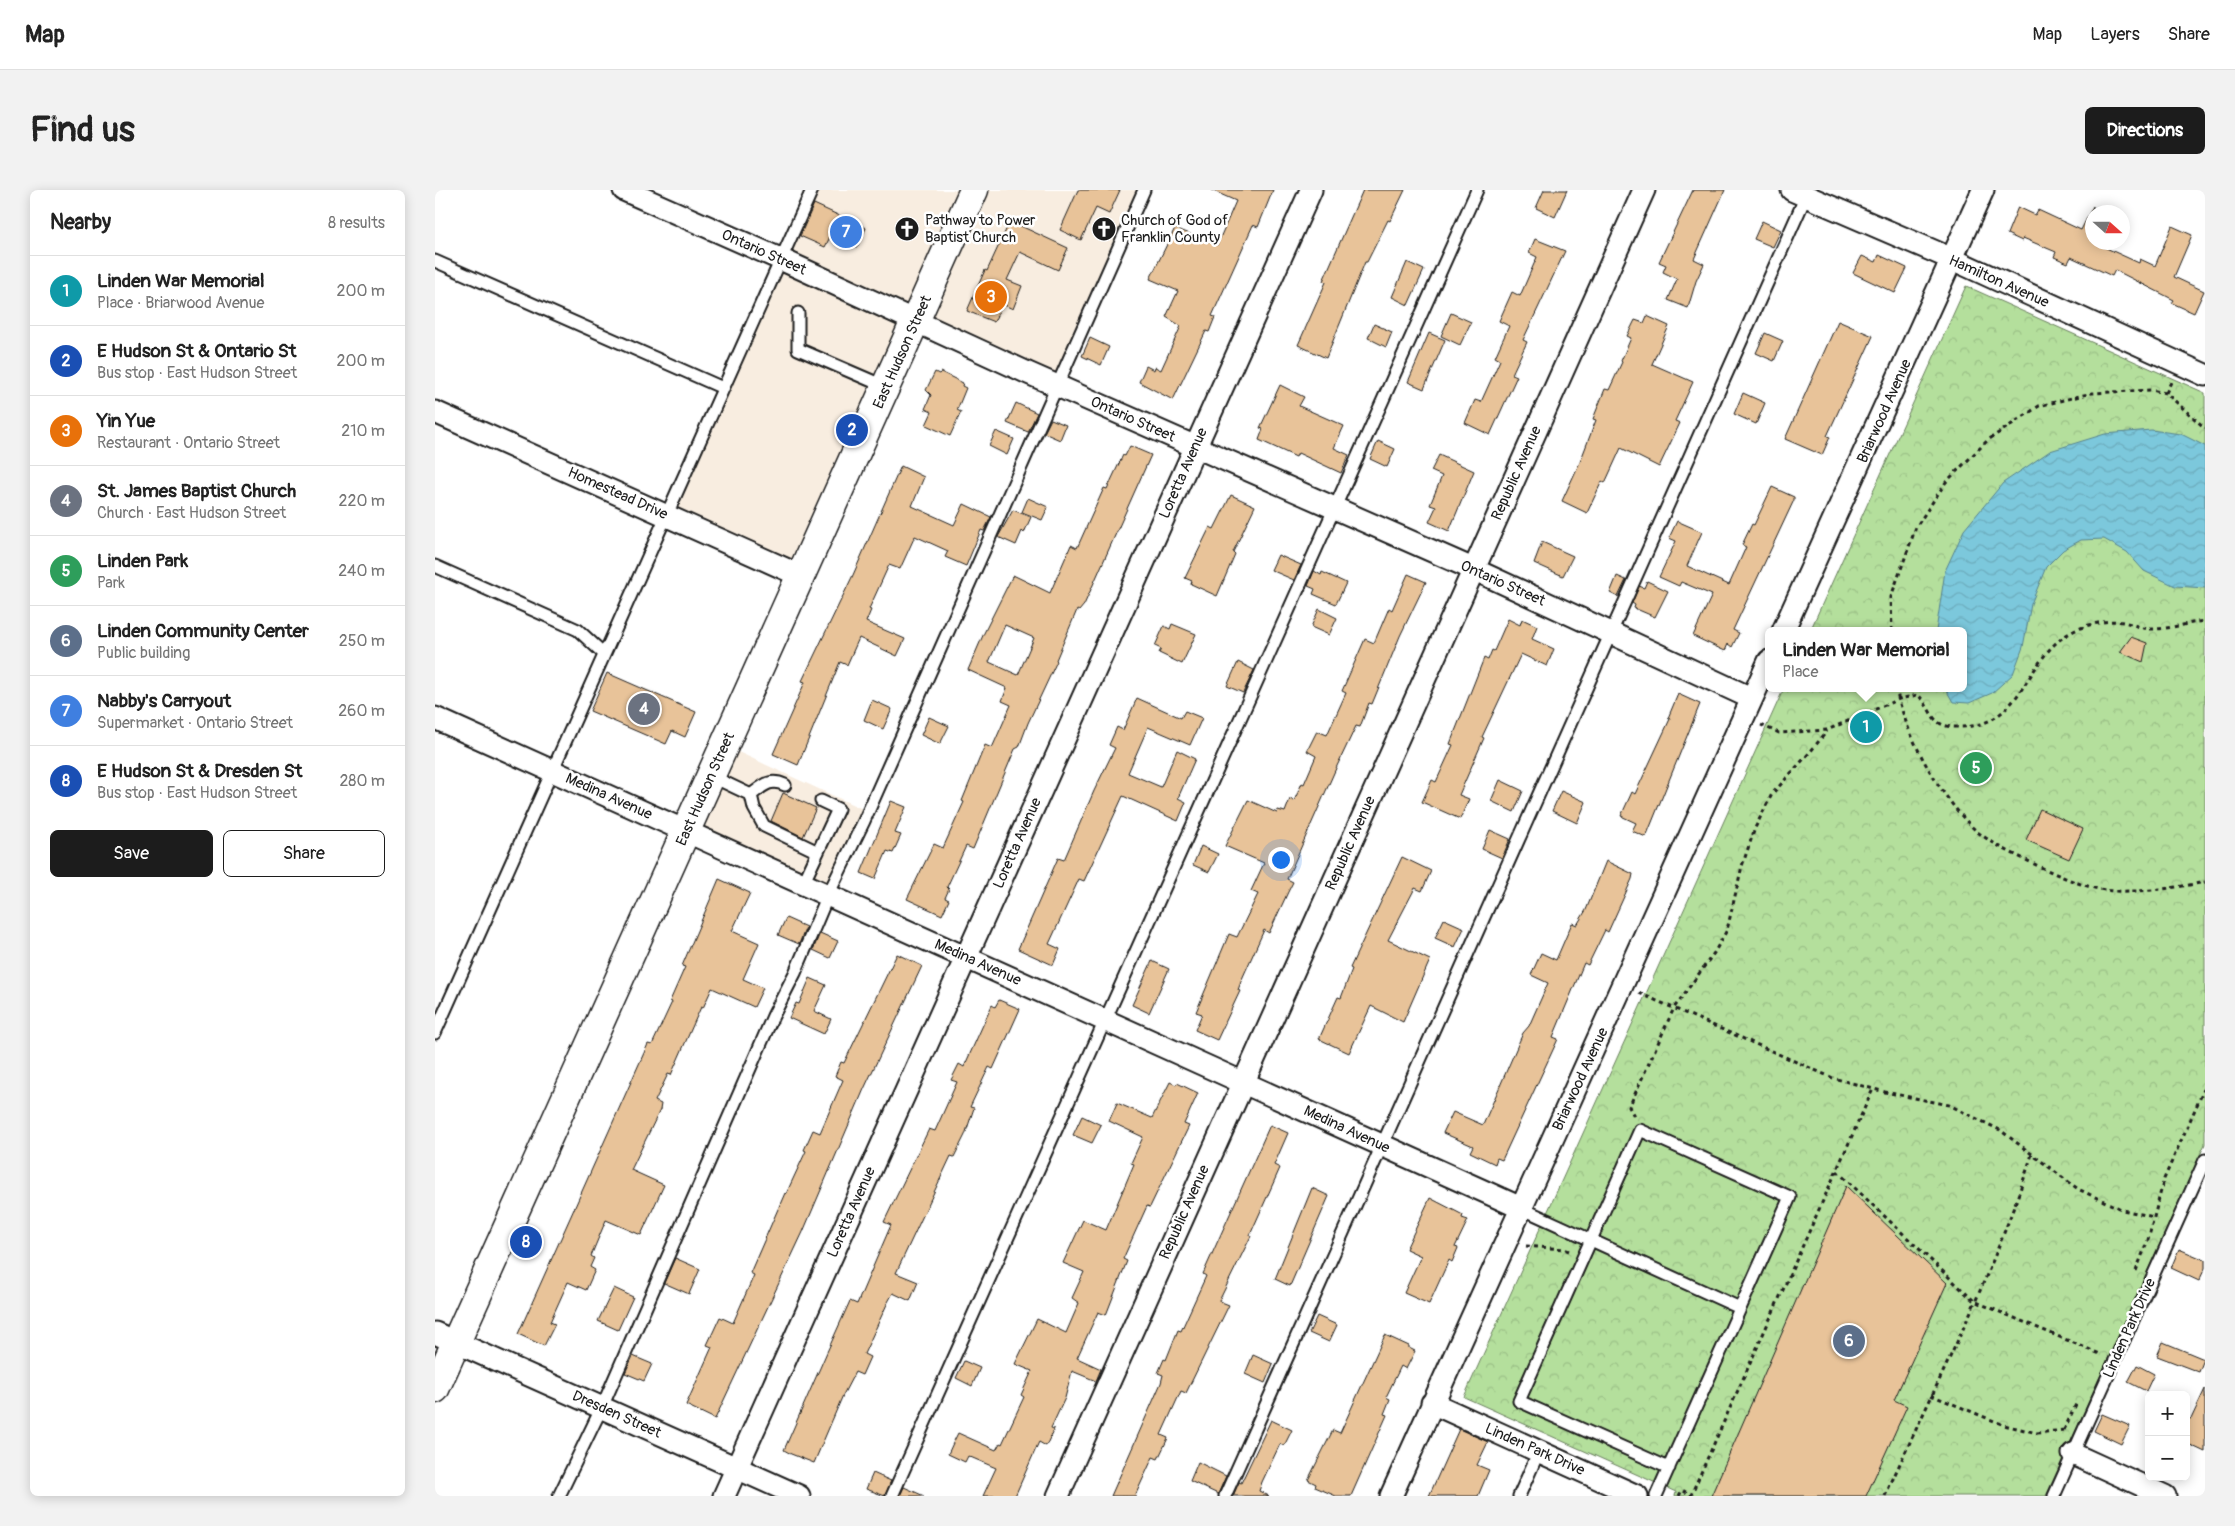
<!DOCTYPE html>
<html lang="en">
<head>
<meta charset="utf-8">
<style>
	:root { --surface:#fff; --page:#f2f2f2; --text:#222; --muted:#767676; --line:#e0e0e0; --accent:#1c1c1c }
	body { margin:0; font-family:Pangolin,sans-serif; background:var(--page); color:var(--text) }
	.controls { position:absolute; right:15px; bottom:15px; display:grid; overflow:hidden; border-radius:8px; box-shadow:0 2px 12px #0003 }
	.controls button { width:45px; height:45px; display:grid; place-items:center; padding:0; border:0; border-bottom:1px solid var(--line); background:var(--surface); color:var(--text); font:25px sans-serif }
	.compass { position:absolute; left:1650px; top:15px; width:45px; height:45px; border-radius:50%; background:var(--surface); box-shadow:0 2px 12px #0003; rotate:111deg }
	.you { position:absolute; left:845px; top:669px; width:18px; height:18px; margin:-12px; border:4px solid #fff; border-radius:50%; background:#1a73e8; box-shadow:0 0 0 8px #1a73e833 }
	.badge { display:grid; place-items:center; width:32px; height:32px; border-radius:50%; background:var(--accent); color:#fff; font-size:16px; font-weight:700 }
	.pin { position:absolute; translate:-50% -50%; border:2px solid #fff; box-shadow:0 1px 5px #0006 }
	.popup { position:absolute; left:1330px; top:437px; width:202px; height:65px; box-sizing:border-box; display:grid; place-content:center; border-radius:8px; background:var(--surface); filter:drop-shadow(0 1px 4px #0005); font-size:16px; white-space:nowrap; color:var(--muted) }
	.popup b { font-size:19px; color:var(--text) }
	.popup::after { content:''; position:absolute; left:50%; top:100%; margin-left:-10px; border:10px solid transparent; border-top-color:var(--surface) }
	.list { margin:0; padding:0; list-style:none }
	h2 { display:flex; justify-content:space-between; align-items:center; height:65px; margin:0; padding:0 20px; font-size:21px }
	h2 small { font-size:16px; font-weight:400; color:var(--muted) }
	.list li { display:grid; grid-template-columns:32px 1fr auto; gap:15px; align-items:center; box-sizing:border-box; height:70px; padding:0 20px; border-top:1px solid var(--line) }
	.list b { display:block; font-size:19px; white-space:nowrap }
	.list p { margin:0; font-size:16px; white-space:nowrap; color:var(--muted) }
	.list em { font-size:16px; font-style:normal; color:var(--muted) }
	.actions { display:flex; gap:10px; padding:15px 20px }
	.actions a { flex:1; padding:11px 0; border:1px solid var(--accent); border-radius:8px; text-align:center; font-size:18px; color:var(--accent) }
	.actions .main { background:var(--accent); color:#fff }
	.map { position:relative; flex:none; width:1770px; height:1306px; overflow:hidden; border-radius:8px }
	header { display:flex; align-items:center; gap:30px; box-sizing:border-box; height:70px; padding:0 25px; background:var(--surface); border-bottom:1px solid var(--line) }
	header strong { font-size:24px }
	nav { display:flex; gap:28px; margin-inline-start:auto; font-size:18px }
	.intro { display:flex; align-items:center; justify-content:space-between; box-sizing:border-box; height:120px; padding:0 30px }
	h1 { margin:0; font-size:35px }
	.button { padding:12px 22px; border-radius:8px; background:var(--accent); color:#fff; font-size:18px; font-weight:700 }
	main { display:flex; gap:30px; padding:0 30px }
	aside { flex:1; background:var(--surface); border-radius:8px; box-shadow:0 2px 12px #0003 }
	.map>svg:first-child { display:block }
	.built { fill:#f8ede0 }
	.park { fill:url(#park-crowns); stroke:#687e5c }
	.water { fill:url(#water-waves); stroke:#56838f }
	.building { fill:#e8c399; stroke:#1c1c1c; fill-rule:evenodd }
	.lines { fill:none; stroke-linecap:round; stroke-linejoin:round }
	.lane-casing { stroke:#1c1c1c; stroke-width:15 }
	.street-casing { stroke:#1c1c1c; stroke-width:25 }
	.secondary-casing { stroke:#1c1c1c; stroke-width:31 }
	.path { stroke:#1c1c1c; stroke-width:3; stroke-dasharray:4 4; stroke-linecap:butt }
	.lane { stroke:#fff; stroke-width:11 }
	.street { stroke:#fff; stroke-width:21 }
	.secondary { stroke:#fff; stroke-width:28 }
	.labels { text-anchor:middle; stroke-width:5; stroke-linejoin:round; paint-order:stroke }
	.poi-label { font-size:15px; fill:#1c1c1c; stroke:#fff; text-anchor:start }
	.street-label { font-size:15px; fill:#1c1c1c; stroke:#fff }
</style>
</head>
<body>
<header>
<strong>Map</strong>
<nav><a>Map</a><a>Layers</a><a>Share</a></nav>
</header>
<div class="intro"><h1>Find us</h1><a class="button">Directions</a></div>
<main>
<aside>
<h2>Nearby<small>8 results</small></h2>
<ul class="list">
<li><span class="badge" style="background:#0f9aa8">1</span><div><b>Linden War Memorial</b><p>Place · Briarwood Avenue</p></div><em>200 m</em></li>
<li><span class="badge" style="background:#1a4fb4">2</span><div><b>E Hudson St &amp; Ontario St</b><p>Bus stop · East Hudson Street</p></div><em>200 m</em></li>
<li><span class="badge" style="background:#e8710a">3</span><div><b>Yin Yue</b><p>Restaurant · Ontario Street</p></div><em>210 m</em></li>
<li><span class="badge" style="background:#6b7280">4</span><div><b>St. James Baptist Church</b><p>Church · East Hudson Street</p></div><em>220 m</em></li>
<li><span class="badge" style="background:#2e9e5b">5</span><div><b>Linden Park</b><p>Park</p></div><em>240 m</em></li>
<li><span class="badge" style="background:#5c6f8a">6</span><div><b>Linden Community Center</b><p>Public building</p></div><em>250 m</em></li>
<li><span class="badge" style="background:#3f7fe0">7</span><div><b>Nabby's Carryout</b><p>Supermarket · Ontario Street</p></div><em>260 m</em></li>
<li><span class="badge" style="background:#1a4fb4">8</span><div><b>E Hudson St &amp; Dresden St</b><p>Bus stop · East Hudson Street</p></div><em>280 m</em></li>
</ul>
<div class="actions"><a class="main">Save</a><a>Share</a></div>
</aside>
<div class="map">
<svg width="1770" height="1306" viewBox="0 0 1770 1306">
	<defs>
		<pattern id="park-crowns" width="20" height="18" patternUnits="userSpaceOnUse" patternTransform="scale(1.25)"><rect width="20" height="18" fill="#b4df9c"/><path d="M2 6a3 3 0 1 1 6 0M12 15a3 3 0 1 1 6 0" fill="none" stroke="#9abf86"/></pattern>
		<pattern id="water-waves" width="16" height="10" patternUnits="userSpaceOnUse" patternTransform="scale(1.25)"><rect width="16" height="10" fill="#7cc8dc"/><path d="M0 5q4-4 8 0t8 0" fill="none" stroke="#6babbc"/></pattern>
	</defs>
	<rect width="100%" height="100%" fill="#fff"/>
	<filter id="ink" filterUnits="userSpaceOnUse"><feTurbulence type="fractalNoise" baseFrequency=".02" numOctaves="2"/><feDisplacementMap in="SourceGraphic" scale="10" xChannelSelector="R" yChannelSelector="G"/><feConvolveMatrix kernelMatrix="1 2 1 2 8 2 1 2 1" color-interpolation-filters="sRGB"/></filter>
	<g filter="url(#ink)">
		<path class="built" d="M379 0H711L624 195 481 127 367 386 232 324Z
			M277 550 434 622 397 706 252 646Z"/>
		<path class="park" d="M1531 96 1770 203V954L1611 1306H1240L1241 1302 1029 1207 1349 498H1528V441H1375Z"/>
		<path class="water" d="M1716 240 1746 244 1770 256V398L1740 396 1709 381 1692 362 1669 349 1646 350 1628 360 1611 377 1596 414 1588 457 1578 484 1557 503 1534 513 1518 512 1510 498H1528V441H1501L1510 381 1529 340 1568 293 1615 261 1670 244Z"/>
		<path class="building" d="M643 0H685L674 24 661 18 646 50 625 40Z
			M776 0H838L823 37 818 35 777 126 780 127 774 142 771 141 738 210 704 192 711 176 719 180 720 177 726 180 746 136 731 127 743 101 715 89 740 38 782 55 801 11Z
			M928 0H970L955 31 953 30 932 72H930L891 168 863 155 891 92 888 91Z
			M1109 0H1132L1120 27 1101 18Z
			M1258 0H1290L1259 69 1269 74 1261 91 1253 118 1233 110 1242 89 1228 82 1231 75 1224 72Z
			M379 14 431 38 422 57 396 45 390 57 365 46Z
			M1658 16V52L1704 73 1705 69 1720 76 1737 36 1757 45 1739 87 1769 101 1759 123 1737 113 1739 110 1680 80 1677 86 1636 67 1633 73 1619 67 1621 62 1588 48 1587 51 1572 44 1583 17 1600 25 1603 20 1646 40Z
			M575 31 633 58 623 80 585 62 572 90 587 96 578 119 567 114 559 132 532 121 550 80 552 81Z
			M1327 31 1346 40 1338 57 1319 49Z
			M1100 49 1130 61 1088 150 1092 152 1077 184 1082 186 1055 245 1030 233 1040 210 1046 212 1065 170 1060 167 1074 136 1064 131 1077 102 1085 106 1102 67 1094 63Z
			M1444 65 1472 78 1460 103 1418 83 1427 66 1441 72Z
			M972 72 989 80 973 115 957 107Z
			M1016 123 1036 132 1025 155 1006 146Z
			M1212 126 1234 136 1217 174 1258 192 1240 231 1245 233 1224 277 1186 258 1170 293 1167 291 1152 323 1127 311 1145 272 1161 230 1158 229 1170 199 1174 200 1187 172 1186 171 1196 148 1192 146 1200 130 1209 133Z
			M1403 131 1438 146 1392 246 1395 247 1387 265 1350 249Z
			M939 134 957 142 951 157 933 148Z
			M994 143 1010 150 989 199 973 192Z
			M1330 143 1348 151 1339 171 1321 163Z
			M655 148 674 157 666 175 647 166Z
			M500 182 504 184 506 182 528 193 527 196 531 198 522 220 526 222 515 246 491 235 497 222 490 219 496 205 491 200Z
			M845 195 869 207 864 216 909 236 899 258 914 265 906 283 863 263 861 267 824 250 828 239 825 238Z
			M1308 203 1330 213 1321 234 1299 224Z
			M581 213 602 223 593 242 572 233Z
			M616 229 631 235 625 250 609 243Z
			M561 241 579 249 572 265 554 256Z
			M943 251 960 259 952 277 935 269Z
			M695 256 716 265 649 415 644 421 642 420 621 470 622 471 593 533 584 557 580 559 538 659 531 656 512 697 514 699 510 708 514 710 507 725 472 709 499 654 508 658 529 612 527 611 550 555 557 558 576 515 567 511 572 498 533 480 549 443 578 385 615 403 636 355 642 358 669 298 672 299 688 265 690 266ZM570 435 599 448 583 485 554 472Z
			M1004 265 1039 281 1014 341 994 332 1001 317 995 315 1007 286 996 281Z
			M466 276 489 287 477 316 519 335 529 314 556 327 549 341 546 340 531 376 510 367 513 361 480 346 465 379 454 375 434 419 436 420 431 432 470 449 462 466 424 448 412 475 405 472 363 575 338 564 370 492 367 491 418 385Z
			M1337 297 1359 307V310L1298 440 1304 443 1297 457 1293 454 1290 461 1258 446 1277 405 1246 392 1244 396 1224 387 1241 351 1234 348 1242 331 1267 342 1252 376 1294 395 1311 357 1307 355 1317 334 1319 335Z
			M796 305 820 316 798 362 800 364 782 406 756 394 757 391 750 388 775 337 779 339Z
			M593 308 613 317 607 330 587 322Z
			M578 320 596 327 589 343 587 341 581 355 563 347Z
			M1107 352 1138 366 1128 386 1099 373Z
			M843 365 866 375 859 390 836 380Z
			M879 381 886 385 887 382 911 393 901 414 878 404 880 399 873 396Z
			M973 384 991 392 965 446 937 514 934 513 925 537 921 536 902 576 852 689 858 692 853 702 834 743 829 740 807 789 803 800 805 801 782 850 760 840 767 824 761 822 794 744 802 747 823 704 816 701 829 673 790 656 813 610 842 623 843 620 850 622 855 609 859 611 867 593 869 594 881 566 872 561 882 541 892 545 911 503 907 501 930 449 939 453 954 418 957 420Z
			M1182 386 1191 390 1183 407 1175 403Z
			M1212 391 1233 401 1220 427 1199 418 1200 415 1197 413 1204 396 1209 398Z
			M884 419 902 428 894 445 876 437Z
			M1073 429 1085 435 1087 429 1102 436 1097 449 1119 459 1112 476 1086 464 1047 547 1049 548 1024 605 1034 609 1025 629 987 612 997 590 1001 592 1018 555 1015 554 1049 468 1053 470 1057 460 1059 461Z
			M737 434 761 444 747 474 724 463 726 459 720 456 729 436 735 439Z
			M1696 447 1712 453 1708 472 1685 462Z
			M803 472 819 480 808 503 792 496Z
			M172 483 261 522 250 547 237 541 231 554 155 521Z
			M1243 504 1265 514 1211 647 1197 641 1201 633 1186 626 1197 602 1200 604 1235 529 1233 528Z
			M702 508 746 528 750 521 767 528 755 555 713 537 693 583 726 597 742 560 760 569 743 608 751 612 743 631 688 606 649 691 644 689 614 754 625 759 618 775 583 759 623 668 629 670 659 601 679 560 680 558 674 555 682 537 688 540Z
			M437 510 457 519 448 539 429 530Z
			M494 527 514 536 505 554 486 545Z
			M1065 590 1088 601 1079 622 1056 611Z
			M1126 601 1151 612 1142 633 1117 621Z
			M348 603 381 618 368 647 336 631Z
			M456 611 471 617 460 643 466 645 458 663 452 661 440 689 426 683Z
			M1605 619 1648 639 1634 669 1591 650Z
			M1055 640 1075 649 1067 668 1047 659Z
			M766 656 783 664 774 682 758 675Z
			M967 667 996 681 987 701 980 698 953 750 995 770 968 832 936 816 914 863 884 849 903 807 906 808 917 779 915 778Z
			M1171 671 1198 684 1197 689 1173 742 1170 740 1153 775 1149 773 1118 847 1123 849 1067 970 1062 968 1060 974 1035 962 1038 956 1008 943 1018 922 1048 935 1088 843 1094 836 1113 793 1096 785 1106 763 1121 770 1137 733 1142 735 1151 720Z
			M284 689 315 703 297 741 324 753 308 789 328 798 319 817 277 798 268 818 266 817 236 885 233 884 220 911 226 914 225 920 196 980 229 995 206 1045 171 1030 156 1066 159 1068 155 1077 160 1080 151 1100 133 1092 115 1132 120 1134 109 1156 83 1144 213 854 217 855 237 812 235 811 250 777 247 776Z
			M351 728 371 737 364 754 343 745Z
			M1009 729 1029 738 1020 757 1000 748Z
			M385 743 403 751 395 768 378 760Z
			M462 764 487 776 429 899 368 1042 280 1229 251 1215 277 1157 272 1155 285 1127 298 1133 319 1085 315 1083 350 1003 351 1004 371 961 369 960 378 940 385 943 408 890 400 886 406 872 409 873Z
			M717 771 734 779 714 823 697 815Z
			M375 788 391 795 379 821 396 829 389 844 354 828 361 813 364 814Z
			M564 810 585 819 558 879 554 877 535 917 539 918 530 945 519 967 516 966 461 1083 483 1092 475 1111 458 1103 453 1112 429 1164 435 1167 427 1185 420 1182 408 1205 379 1273 356 1264 349 1260 392 1162 415 1111 422 1114 456 1035 449 1032 494 939 500 941 522 892 516 890 524 874 529 877 557 815 560 817Z
			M735 892 741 895 742 893 763 903 749 934 754 936 715 1017 712 1016 688 1069 692 1071 671 1125 663 1122 642 1168 666 1179 661 1191 637 1181 630 1208 616 1238 619 1239 611 1256 604 1252 603 1254 580 1306H548L561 1278 533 1266 530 1272 513 1264 518 1253 523 1243 561 1260 565 1253 567 1254 589 1207 586 1205 597 1181 580 1174 602 1129 631 1143 644 1113 637 1108 649 1082 628 1073 648 1030 671 1040 699 974 696 973 708 947 674 931 682 913 717 928Z
			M647 926 666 935 657 953 638 945Z
			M835 935 853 943 839 975 845 978 815 1045 816 1046 784 1111 794 1115 751 1203 746 1201 726 1245 733 1248 723 1269 718 1267 700 1306H676L726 1193 728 1185 723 1183 729 1169 731 1170 743 1140 746 1141 771 1086 768 1084Z
			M1411 996 1512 1093 1459 1210 1472 1216 1431 1306H1276Z
			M877 998 894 1006 855 1096 840 1089Z
			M995 1008 1028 1025 1027 1028 1033 1030 1020 1057 1023 1058 1017 1072 1014 1070 994 1114 969 1103 986 1066 971 1059Z
			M1744 1059 1770 1070V1078L1764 1091 1736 1078Z
			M240 1068 265 1079 254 1104 229 1093Z
			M179 1098 198 1107 183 1140 163 1131Z
			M882 1126 902 1135 894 1152 874 1143Z
			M950 1145 974 1156V1158L980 1161 971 1179 966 1176 951 1207 955 1209 949 1224 952 1225 916 1306H901L880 1297 881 1294 873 1290 898 1240 905 1243Z
			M1728 1152 1769 1169 1764 1182 1722 1166Z
			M818 1165 838 1174 830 1193 810 1184Z
			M198 1166 217 1174 209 1191 190 1183Z
			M529 1171 545 1178 537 1196 521 1188Z
			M1702 1175 1719 1184 1711 1201 1693 1192Z
			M1770 1199V1262L1751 1253V1227L1756 1229Z
			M1667 1224 1695 1236 1686 1254 1659 1241Z
			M836 1230 857 1240 849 1256 845 1254 827 1292 824 1301 834 1306H798L804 1292 806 1293Z
			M1024 1239 1053 1252 1042 1275 1054 1280 1043 1306H994Z
			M763 1272 791 1286 783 1304 755 1291Z
			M438 1283 456 1291 450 1306 431 1299Z
			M469 1297 489 1306H465Z"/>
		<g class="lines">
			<defs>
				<path id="lane" d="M0 71 288 198
					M363 123V159L451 197
					M0 376 143 440 169 464
					M276 586 316 605
					M316 605 319 618 329 636 383 662
					M316 605C329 595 335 588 350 595
					M368 694 403 619 386 611
					M0 843 377 0
					M1086 1018 1305 1118
					M124 1306 167 1217 338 826 360 783 393 705 429 631 709 0
					M457 1306 1042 0
					M790 1306C985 873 1176 438 1371 6
					M1084 1306 1104 1261
					M1221 1306 1355 1007 1205 940 1084 1211 1234 1278
					M1619 1306 1770 970"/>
				<path id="street" d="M189 0 352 72 593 183 1038 379 1316 508
					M1357 0 1517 69 1770 185
					M0 222 366 386
					M1348 441 1548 0
					M0 528 1086 1018
					M0 1143 364 1306
					M997 1213 1202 1306
					M1638 1264 1730 1306
					M289 1306 876 0
					M623 1306 1209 0
					M956 1306 1334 471"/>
				<path id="secondary" d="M0 1199 539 0"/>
			</defs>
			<use href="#lane" class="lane-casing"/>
			<use href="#street" class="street-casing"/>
			<use href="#secondary" class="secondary-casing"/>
			<path class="path" d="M1731 203 1736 192
				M1457 441 1456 407 1481 337 1511 292 1553 250 1604 216 1657 203 1716 200 1731 203 1770 238
				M1461 498C1471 546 1502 601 1536 636 1554 654 1589 669 1612 680 1632 689 1656 700 1680 701 1710 702 1740 698 1770 692
				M1326 535 1344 543 1392 540 1464 509 1483 505C1492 513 1496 527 1503 532 1509 537 1518 537 1525 537 1586 537 1590 472 1630 446 1645 436 1669 429 1688 432 1698 434 1707 439 1717 439 1736 439 1752 433 1770 431
				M1204 803 1398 888 1450 902 1514 915 1565 940 1643 999 1688 1020 1719 1027
				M1199 926 1194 917 1239 818 1279 763 1292 740 1307 676 1320 638 1337 604 1376 561 1392 541
				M1402 981 1539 1111 1665 1164
				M1091 1056 1129 1059 1134 1061
				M1701 1081 1713 1050 1729 989 1770 897
				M1496 1205 1569 1235 1602 1243 1629 1240
				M1629 1240 1642 1212
				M1244 1306 1247 1300 1256 1305 1438 899
				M1450 1306C1501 1194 1560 1082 1597 964"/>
			<use href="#lane" class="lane"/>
			<use href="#street" class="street"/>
			<use href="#secondary" class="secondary"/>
		</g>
	</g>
	<defs>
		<symbol id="church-disc" viewBox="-11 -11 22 22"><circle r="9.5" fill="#1c1c1c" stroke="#fff"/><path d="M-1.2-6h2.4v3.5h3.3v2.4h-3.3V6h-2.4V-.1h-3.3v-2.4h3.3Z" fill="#fff"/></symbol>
	</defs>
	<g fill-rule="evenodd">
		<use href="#church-disc" x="458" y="25" width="28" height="28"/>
		<use href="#church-disc" x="655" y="25" width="28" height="28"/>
	</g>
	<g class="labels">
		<g class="poi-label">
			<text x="490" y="35">Pathway to Power<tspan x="490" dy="17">Baptist Church</tspan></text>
			<text x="686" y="35">Church of God of<tspan x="686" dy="17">Franklin County</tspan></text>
		</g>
		<g class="street-label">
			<text transform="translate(329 62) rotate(24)" y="5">Ontario Street</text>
			<text transform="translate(1564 91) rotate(24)" y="5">Hamilton Avenue</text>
			<text transform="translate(467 162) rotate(-66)" y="5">East Hudson Street</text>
			<text transform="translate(1449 221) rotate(-66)" y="5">Briarwood Avenue</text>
			<text transform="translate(698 229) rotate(24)" y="5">Ontario Street</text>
			<text transform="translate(748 283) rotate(-66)" y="5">Loretta Avenue</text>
			<text transform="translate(1081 283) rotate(-66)" y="5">Republic Avenue</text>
			<text transform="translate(183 303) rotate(24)" y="5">Homestead Drive</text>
			<text transform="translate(1068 393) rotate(24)" y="5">Ontario Street</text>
			<text transform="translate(270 599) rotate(-66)" y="5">East Hudson Street</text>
			<text transform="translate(174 606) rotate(24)" y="5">Medina Avenue</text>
			<text transform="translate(582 653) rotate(-66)" y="5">Loretta Avenue</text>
			<text transform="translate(915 653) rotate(-66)" y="5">Republic Avenue</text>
			<text transform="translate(543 772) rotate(24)" y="5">Medina Avenue</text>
			<text transform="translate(1145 889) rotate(-65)" y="5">Briarwood Avenue</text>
			<text transform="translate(912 939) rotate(25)" y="5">Medina Avenue</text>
			<text transform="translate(416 1022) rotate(-66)" y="5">Loretta Avenue</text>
			<text transform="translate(749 1022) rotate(-66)" y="5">Republic Avenue</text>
			<text transform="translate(1694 1138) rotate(-66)" y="5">Linden Park Drive</text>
			<text transform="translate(182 1224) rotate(24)" y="5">Dresden Street</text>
			<text transform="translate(1100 1259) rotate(24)" y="5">Linden Park Drive</text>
		</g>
	</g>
</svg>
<div class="controls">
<button>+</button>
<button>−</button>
</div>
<svg class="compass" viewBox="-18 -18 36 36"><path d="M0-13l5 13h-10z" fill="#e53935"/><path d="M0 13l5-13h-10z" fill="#767676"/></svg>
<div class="you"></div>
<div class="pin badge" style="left:1431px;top:537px;background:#0f9aa8">1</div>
<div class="popup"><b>Linden War Memorial</b>Place</div>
<div class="pin badge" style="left:417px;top:240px;background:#1a4fb4">2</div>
<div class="pin badge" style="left:556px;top:107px;background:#e8710a">3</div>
<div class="pin badge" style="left:209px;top:519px;background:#6b7280">4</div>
<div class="pin badge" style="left:1541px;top:578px;background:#2e9e5b">5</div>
<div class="pin badge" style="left:1414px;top:1151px;background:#5c6f8a">6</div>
<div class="pin badge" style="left:411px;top:42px;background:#3f7fe0">7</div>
<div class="pin badge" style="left:91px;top:1052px;background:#1a4fb4">8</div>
</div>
</main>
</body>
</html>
